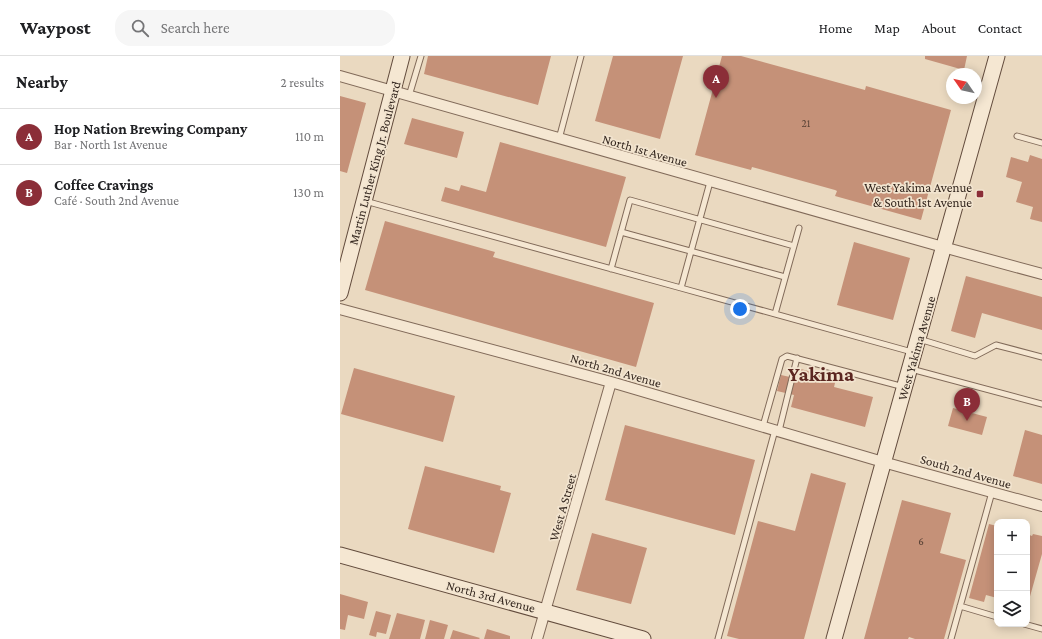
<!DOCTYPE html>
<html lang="en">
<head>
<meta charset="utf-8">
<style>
	:root { --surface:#fff; --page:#f6f6f6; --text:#202124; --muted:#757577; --line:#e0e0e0; --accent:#8b2e38 }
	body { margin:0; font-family:"Crimson Pro",serif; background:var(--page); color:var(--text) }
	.controls { position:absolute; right:12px; bottom:12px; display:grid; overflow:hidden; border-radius:8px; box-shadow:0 2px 10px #0003 }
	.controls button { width:36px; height:36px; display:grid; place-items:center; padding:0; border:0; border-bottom:1px solid var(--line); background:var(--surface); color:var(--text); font:20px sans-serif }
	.compass { position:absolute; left:606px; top:12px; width:36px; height:36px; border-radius:50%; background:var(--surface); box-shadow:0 2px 10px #0003; rotate:304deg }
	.you { position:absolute; left:400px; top:253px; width:14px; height:14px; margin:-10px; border:3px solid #fff; border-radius:50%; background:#1a73e8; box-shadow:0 0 0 6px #1a73e833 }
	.badge { display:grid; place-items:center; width:26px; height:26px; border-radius:50%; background:var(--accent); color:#fff; font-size:13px; font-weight:700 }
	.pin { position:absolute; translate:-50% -33px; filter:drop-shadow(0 1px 2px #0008) }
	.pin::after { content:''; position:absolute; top:21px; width:14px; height:12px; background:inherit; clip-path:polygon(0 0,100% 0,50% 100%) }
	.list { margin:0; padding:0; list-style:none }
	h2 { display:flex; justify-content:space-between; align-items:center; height:52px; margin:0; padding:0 16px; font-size:17px }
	h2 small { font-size:13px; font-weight:400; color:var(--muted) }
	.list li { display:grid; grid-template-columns:26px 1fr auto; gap:12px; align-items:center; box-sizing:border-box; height:56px; padding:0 16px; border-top:1px solid var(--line) }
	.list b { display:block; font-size:15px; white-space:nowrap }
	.list p { margin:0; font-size:13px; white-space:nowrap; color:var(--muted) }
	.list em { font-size:13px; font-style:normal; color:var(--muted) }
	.icon { flex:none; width:22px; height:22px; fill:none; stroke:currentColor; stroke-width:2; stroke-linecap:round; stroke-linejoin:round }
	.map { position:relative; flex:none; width:702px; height:583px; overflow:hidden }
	header { display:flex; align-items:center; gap:24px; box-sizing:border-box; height:56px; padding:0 20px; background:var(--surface); border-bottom:1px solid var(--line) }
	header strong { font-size:19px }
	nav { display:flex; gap:22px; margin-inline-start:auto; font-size:14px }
	.search { width:280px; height:36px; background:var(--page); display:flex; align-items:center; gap:10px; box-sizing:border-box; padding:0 14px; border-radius:16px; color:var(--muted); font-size:15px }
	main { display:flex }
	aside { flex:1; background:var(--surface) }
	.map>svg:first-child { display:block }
	.building { fill:#c59178 }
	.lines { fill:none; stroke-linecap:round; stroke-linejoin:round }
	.lane-casing { stroke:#816a59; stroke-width:7 }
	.street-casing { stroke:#816a59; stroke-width:12 }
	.secondary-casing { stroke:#634c3d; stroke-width:17 }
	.lane { stroke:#f5e7d2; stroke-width:5 }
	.street { stroke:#f5e7d2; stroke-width:10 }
	.secondary { stroke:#f5e7d2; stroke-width:15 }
	.poi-dot { fill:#8b2e38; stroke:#f2e4cf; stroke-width:1.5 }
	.labels { text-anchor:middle; stroke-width:3.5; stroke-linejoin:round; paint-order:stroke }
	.number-label { font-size:11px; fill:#574034 }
	.street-label { font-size:13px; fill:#32251d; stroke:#f2e4cf }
	.poi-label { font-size:13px; fill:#32251d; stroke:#f2e4cf; text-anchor:end }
	.town-label { font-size:21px; font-weight:bold; fill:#5b2620; stroke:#f2e4cf }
</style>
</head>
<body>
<header>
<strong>Waypost</strong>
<div class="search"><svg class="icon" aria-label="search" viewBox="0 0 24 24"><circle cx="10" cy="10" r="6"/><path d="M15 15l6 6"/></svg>Search here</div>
<nav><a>Home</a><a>Map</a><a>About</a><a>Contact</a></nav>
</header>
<main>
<aside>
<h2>Nearby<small>2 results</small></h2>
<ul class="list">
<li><span class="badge">A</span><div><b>Hop Nation Brewing Company</b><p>Bar · North 1st Avenue</p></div><em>110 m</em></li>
<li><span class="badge">B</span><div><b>Coffee Cravings</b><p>Café · South 2nd Avenue</p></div><em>130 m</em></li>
</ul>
</aside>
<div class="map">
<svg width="702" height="583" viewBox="0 0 702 583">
	<rect width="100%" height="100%" fill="#ead9c0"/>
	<path class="building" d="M88 0H211L198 49 84 18Z
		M273 0H343L320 83 255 65Z
		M382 0H401L525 34 526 30 611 54 581 164 495 140 497 135 495 134 412 111 411 114 355 99Z
		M585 0H627L624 14 585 3Z
		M0 40 26 47 7 117 0 115Z
		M72 62 124 76 117 102 64 88Z
		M160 86 286 121 266 191 101 145 105 131 119 135 121 129 146 136Z
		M690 99 702 103V166L690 163 693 151 676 146 682 126 666 121 671 101 688 106Z
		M45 165 155 196 153 201 314 247 296 311 25 234Z
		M514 186 570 202 553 264 497 249Z
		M626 220 702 241V274L642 257 635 282 611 275Z
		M14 312 115 340 103 386 1 358Z
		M461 313 496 323 494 331 533 341 525 371 451 351 454 339 437 335 441 319 459 323Z
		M613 352 647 361 642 379 608 370Z
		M285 369 415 404 395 479 265 444Z
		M685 374 702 379V428L673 420Z
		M85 410 161 430 160 434 171 437 154 497 68 473Z
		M471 417 506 427 464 583H399L387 580 418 465 455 475Z
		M562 444 611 457 600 497 626 504 604 583H575L569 581 568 583H524Z
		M649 468 657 470V542L646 539 644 546 629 542Z
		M252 477 307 492 291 548 236 534Z
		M687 478 692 480 693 478 702 480V498L687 551Z
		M0 538 28 546 24 563 8 559 5 574 0 573Z
		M36 555 51 559 46 578 37 576 36 581 29 579Z
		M57 557 85 564 80 583H49Z
		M90 564 108 569 104 583H85Z
		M147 573 170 580V583H144Z
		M113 574 140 582 139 583H110Z"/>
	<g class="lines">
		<defs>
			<path id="lane" d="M69 40 81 0
				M677 80 702 87
				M219 83 241 0
				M370 126 341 232 572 296
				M25 145 341 232
				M281 176 445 221
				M271 213 290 144 454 190
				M435 258 459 172
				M579 283 635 300 656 289 702 301
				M571 313 702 348
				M423 370 442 303 447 300 564 331
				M439 375 457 302
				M620 550 657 561
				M684 568 702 573
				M378 583 435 374
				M611 583 652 436"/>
			<path id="street" d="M0 20 603 191 702 218
				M0 253 271 326 543 406 702 450
				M197 583 271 326"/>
			<path id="secondary" d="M0 237 62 0
				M0 499 303 583
				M494 583 657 0"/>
		</defs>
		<use href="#lane" class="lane-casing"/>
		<use href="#street" class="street-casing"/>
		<use href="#secondary" class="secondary-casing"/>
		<use href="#lane" class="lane"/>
		<use href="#street" class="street"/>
		<use href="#secondary" class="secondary"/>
	</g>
	<rect class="poi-dot" x="636" y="134" width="8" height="8" rx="2"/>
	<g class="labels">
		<g class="number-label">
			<text x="466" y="71">21</text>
			<text x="581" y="489">6</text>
		</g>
		<g class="street-label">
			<text transform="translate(305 94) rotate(16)" y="5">North 1st Avenue</text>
			<text transform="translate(34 107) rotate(-75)" y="5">Martin Luther King Jr. Boulevard</text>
			<text transform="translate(576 292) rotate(-74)" y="5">West Yakima Avenue</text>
			<text transform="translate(276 314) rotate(16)" y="5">North 2nd Avenue</text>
			<text transform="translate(626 415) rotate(16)" y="5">South 2nd Avenue</text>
			<text transform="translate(222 451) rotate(-74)" y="5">West A Street</text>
			<text transform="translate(151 540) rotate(15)" y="5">North 3rd Avenue</text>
		</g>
		<g class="poi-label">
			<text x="632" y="136">West Yakima Avenue<tspan x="632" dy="15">&amp; South 1st Avenue</tspan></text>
		</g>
		<g class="town-label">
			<text x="481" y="325">Yakima</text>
		</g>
	</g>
</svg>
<div class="controls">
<button>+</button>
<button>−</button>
<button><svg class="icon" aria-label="layers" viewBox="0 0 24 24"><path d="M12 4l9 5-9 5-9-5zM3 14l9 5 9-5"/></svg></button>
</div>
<svg class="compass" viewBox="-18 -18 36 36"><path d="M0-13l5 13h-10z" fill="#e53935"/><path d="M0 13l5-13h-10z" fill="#757577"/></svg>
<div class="you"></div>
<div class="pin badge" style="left:376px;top:42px">A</div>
<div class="pin badge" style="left:627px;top:365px">B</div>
</div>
</main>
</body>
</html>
